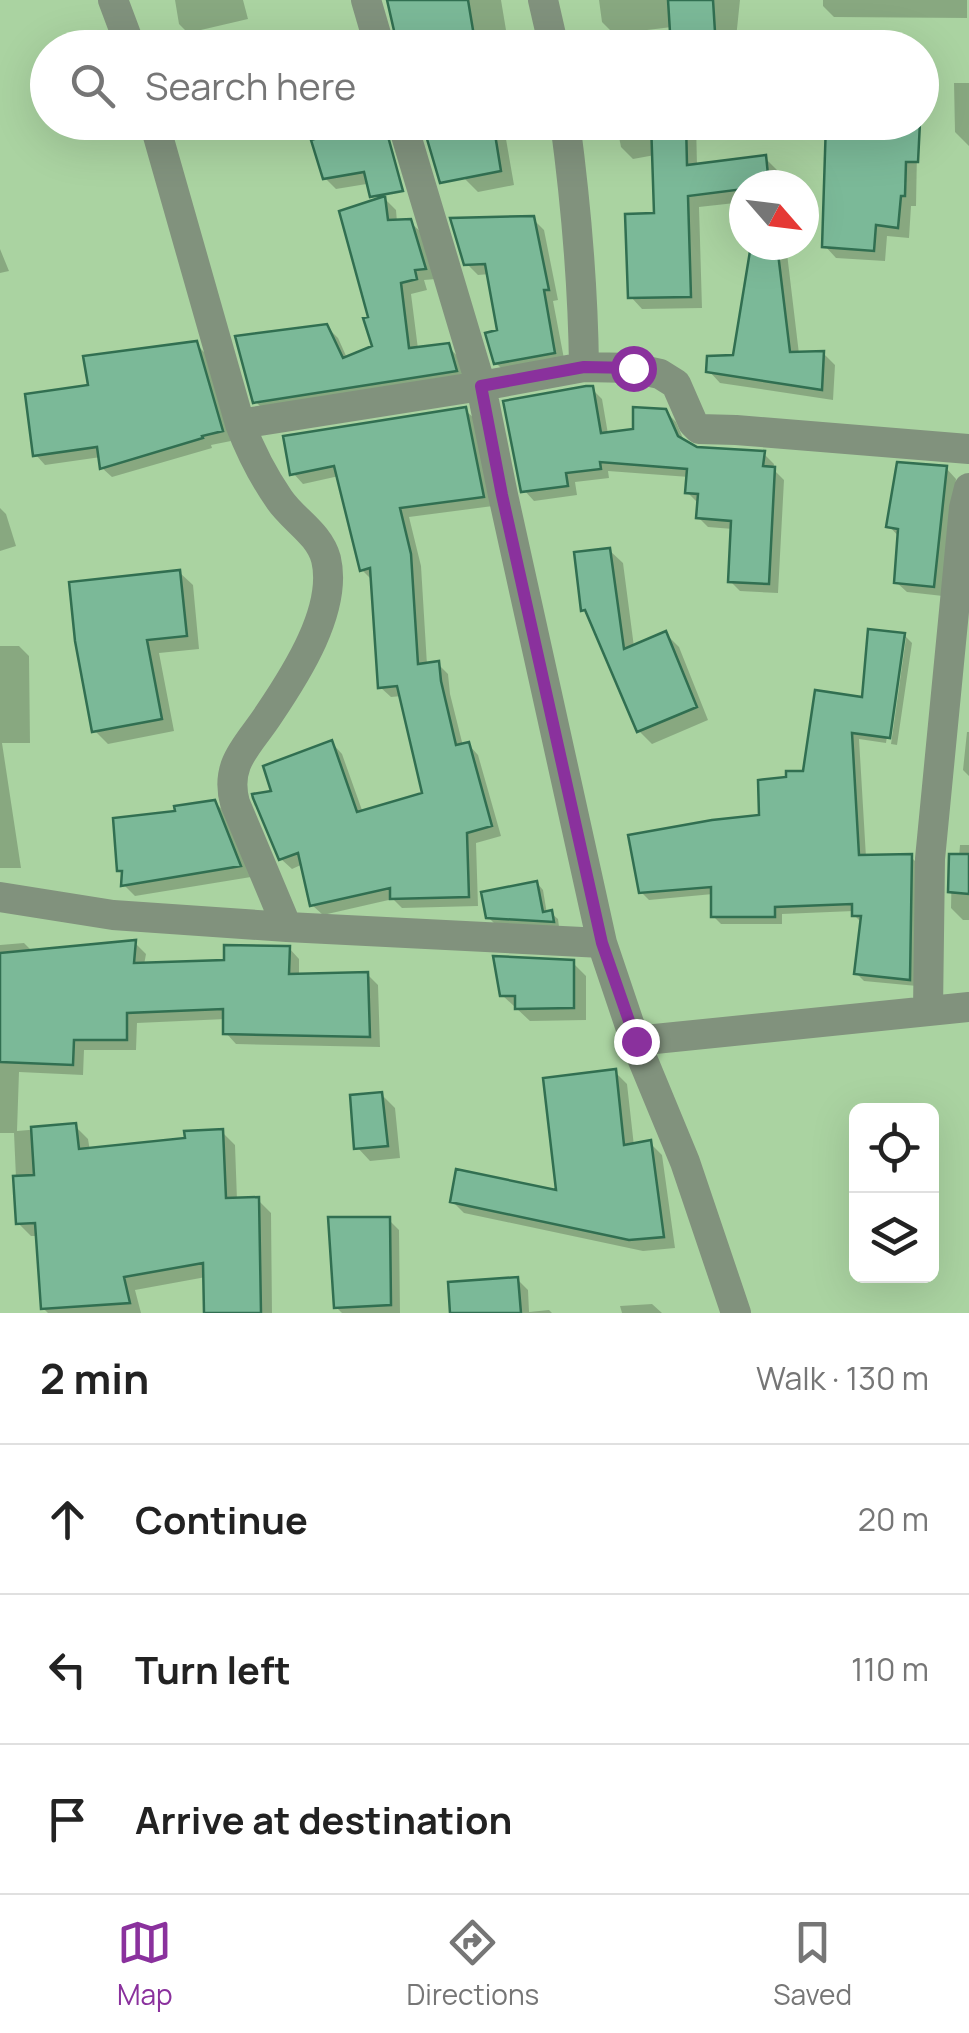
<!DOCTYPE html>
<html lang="en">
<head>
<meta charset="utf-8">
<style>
	:root { --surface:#fff; --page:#f6f6f6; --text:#222; --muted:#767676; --line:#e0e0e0; --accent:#8a319d }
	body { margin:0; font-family:Manrope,sans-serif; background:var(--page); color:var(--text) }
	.controls { position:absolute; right:30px; bottom:30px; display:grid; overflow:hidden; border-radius:15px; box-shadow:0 10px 40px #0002 }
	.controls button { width:90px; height:90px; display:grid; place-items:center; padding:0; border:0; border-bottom:2px solid var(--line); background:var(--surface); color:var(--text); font:50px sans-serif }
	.compass { position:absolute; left:729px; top:170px; width:90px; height:90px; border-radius:50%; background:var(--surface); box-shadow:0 10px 40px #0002; rotate:118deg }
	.stop { position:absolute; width:30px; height:30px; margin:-22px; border:8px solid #8a319d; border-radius:50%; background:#fff }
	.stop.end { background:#8a319d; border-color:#fff; box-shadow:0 2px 10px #0008 }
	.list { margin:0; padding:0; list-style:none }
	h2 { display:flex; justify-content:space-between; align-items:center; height:130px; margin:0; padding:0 40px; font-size:42px }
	h2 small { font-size:32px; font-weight:400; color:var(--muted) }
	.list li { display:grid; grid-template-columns:65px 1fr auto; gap:30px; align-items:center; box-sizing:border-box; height:150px; padding:0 40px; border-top:2px solid var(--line) }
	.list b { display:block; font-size:38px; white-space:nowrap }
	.list em { font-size:32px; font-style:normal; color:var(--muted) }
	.icon { flex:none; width:55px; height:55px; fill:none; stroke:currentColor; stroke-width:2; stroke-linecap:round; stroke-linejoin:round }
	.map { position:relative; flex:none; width:969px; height:1313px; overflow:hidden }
	.search { position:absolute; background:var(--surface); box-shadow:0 10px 40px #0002; left:30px; right:30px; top:30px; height:110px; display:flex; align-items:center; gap:25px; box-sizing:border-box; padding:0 35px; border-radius:55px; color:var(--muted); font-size:38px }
	.sheet { height:580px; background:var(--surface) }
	nav { display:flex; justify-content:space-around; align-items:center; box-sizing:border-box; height:140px; border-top:2px solid var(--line); background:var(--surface); font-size:28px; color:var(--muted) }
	nav a { display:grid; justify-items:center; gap:5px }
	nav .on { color:var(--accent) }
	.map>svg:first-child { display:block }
	.shadow { fill:#0003 }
	.building { fill:#7bb998; stroke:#316f51; stroke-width:2.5 }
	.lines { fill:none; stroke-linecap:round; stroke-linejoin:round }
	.street { stroke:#81927d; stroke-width:30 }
	.route { stroke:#8a319d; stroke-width:12 }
</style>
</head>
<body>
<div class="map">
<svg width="969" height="1313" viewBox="0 0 969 1313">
	<rect width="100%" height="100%" fill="#aad3a1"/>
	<path class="shadow" d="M175 0H243L248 19 188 33 179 24Z
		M390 0H501L509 48H400Z
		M599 0H740L735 48H673L672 27 614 34 602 22Z
		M823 0H967V18L834 17 823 6Z
		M954 83H969V146L955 132Z
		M343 122H385L397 179 336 189 325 178 346 132Z
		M455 122H503L514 185 478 192 464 178Z
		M616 122H696L697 166 765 158 777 170 779 185H744V202L699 207 702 308 642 309 631 297 657 216 655 155 633 159 621 147Z
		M828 150 917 152 916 206H911L909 238 887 236 885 261 836 258 825 246Z
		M385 199 396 210 397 222H410L422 233 436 279 424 280 427 290 411 294 418 349 448 346 459 358 466 382 267 413 256 402 326 326 338 338 347 358 375 348 371 319Z
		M533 219 544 230 558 300 553 301 565 364 507 374 496 363 500 332 490 274 478 275 467 264Z
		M754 245H786L799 354 823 353 835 365 833 400 720 383 709 371 736 357Z
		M0 249 9 271 0 273Z
		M196 344 206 354 231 441 211 445 212 448 112 477 102 468 101 457 45 465 36 455 91 387Z
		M592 389 602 399 608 434 636 431 665 411 676 422 685 443 696 450 764 454 774 464 773 469 784 480 778 593 740 591 730 581 733 529 708 527 698 517 697 502 687 492 689 477 608 471 609 478 575 482 577 495 534 501 524 490Z
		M465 410 476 420 493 506 409 517 421 566 427 665 438 664 448 674 450 694 463 746 468 744 478 755 501 836 476 843 478 906 402 908 393 899 323 915 312 905 303 864 292 869 281 859 275 793 332 743 342 754 363 813 425 795 402 696 391 697 380 687 373 581 362 570 339 476 303 484 293 473Z
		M946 468 956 479 943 596 907 592 896 582 900 538 889 526Z
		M0 508 6 514 16 546 0 551Z
		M609 550 623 563 634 647 666 634 679 647 708 720 652 744 639 731 591 617 584 610Z
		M179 572 193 585 199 649 159 653 174 731 108 744 95 731Z
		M870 631 904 635 912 643 897 745 891 744 906 638H901L886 743 859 739 866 857H911L919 865 917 986 864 981 856 973 863 924 854 915V911L782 914V924H721L713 916V894L649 900 641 892 631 837 713 822 762 818 760 782 789 779V773L805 774 817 693 864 700Z
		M0 646H19L29 656 30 743H2L21 868H0Z
		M967 732H969V776L963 770Z
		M215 802 226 814 251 877 135 896 124 885 125 875 120 870 178 814Z
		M960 845H969V920H963L951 908 952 857H959Z
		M537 883 543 890 547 914 551 913 558 919 559 927 495 924 488 917Z
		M24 943 34 953 135 943 146 954 144 965 227 962 289 948 299 959V976L367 974 378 985 380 1047 236 1044 226 1033V1019L137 1023 136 1050H84L83 1075 19 1072 17 1131 75 1126 88 1139 90 1151 188 1140 222 1132 235 1145 237 1200H258L271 1213 272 1313H206V1277L135 1290 141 1313H48L43 1308 38 1236H31L18 1223 14 1133H0V945Z
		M573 963 586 976V1020L530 1021 502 995Z
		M615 1072 627 1084 634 1146 650 1143 662 1155 675 1248 643 1251 464 1213 452 1201 558 1193Z
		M382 1095 395 1108 400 1158 370 1161 357 1147Z
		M389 1220 399 1230 400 1313H342L336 1307Z
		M517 1279 528 1290 529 1312 549 1310 552 1313H452Z
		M652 1304 662 1313H622L620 1306Z"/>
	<path class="building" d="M387 0H468L476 48H398Z
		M668 0H713L716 48H671Z
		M339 122H384L403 191 370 197 364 172 323 179 311 140 341 131Z
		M422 122H493L501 171 440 183Z
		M651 122H686L687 165 766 155 769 185H744V189L688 196 691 297 628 298 625 214 654 213Z
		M826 122H920L918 162H906L905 196H901L898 228 876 225 874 251 822 247Z
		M385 196 388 220 411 219 426 269 415 270 417 279 401 283 409 348 449 343 457 371 253 403 235 336 327 324 343 358 372 346 363 318 368 317 339 211Z
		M534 216 549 290H544L555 353 494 364 485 333 497 330 485 264 464 265 450 218Z
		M751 245H777L790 352 824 351 822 390 706 372 707 356 733 355Z
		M197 341 223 431 202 436 203 438 100 469 97 447 33 456 25 394 88 385 83 356Z
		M586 386H593L601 433 633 429V407L666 409 678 436 697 447 765 451 763 466 775 467 769 584 728 582 731 521 696 518 698 494 685 493 687 469 600 462 601 469 566 473 568 486 521 492 503 401Z
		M466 407 484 497 400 508 411 554 418 664 439 661 441 681 456 745 469 742 492 826 467 833 469 897 390 899V888L310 906 298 853 279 860 253 798 252 794 271 791 263 766 332 740 357 812 422 793 397 686 378 688 370 568 360 571 334 466 290 475 283 436Z
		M897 462 947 466 934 587 894 583 898 529 886 527Z
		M610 548 624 649 666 631 697 707 637 732 585 610 581 611 574 552Z
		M180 570 187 636 147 640 162 719 92 732 75 641 69 582Z
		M868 629 905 633 890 738 852 733 859 855 912 854 910 980 854 974 861 916H852V904L775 907V917H711V887L639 893 628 835 712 820 759 815 758 780 786 777V771H803L815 690 862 697Z
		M215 800 241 866 121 886 122 871H117L113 818 175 811 174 806Z
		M949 854H969V894L948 892Z
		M537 881 543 912 552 910 554 922 486 918 481 892Z
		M136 940 134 963 224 960V945L286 946H290L289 974 368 972 370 1037 223 1034V1009L127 1013V1040H74L73 1065 0 1062V953Z
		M493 956 574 960V1008L515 1009V996H500Z
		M616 1069 624 1145 651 1140 664 1237 629 1240 450 1202 456 1169 556 1190 543 1078Z
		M382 1092 388 1146 354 1149 350 1095Z
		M76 1123 79 1149 185 1138 184 1131 223 1129 226 1198 259 1197 261 1313H204L203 1263 124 1277 130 1303 41 1309 35 1223 16 1224 13 1176 34 1175 31 1127Z
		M328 1217H390L391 1305 334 1308Z
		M518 1277 521 1313H450L448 1282Z"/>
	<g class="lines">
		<path class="street" d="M113 0 131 48
			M366 0 380 48
			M543 0 554 48
			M154 122 240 424C250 450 263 476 279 499 293 520 319 533 326 559 338 609 296 674 269 714 249 745 224 763 235 803L287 927
			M402 122 481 386 503 495 602 943 635 1041 685 1162 736 1313
			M565 122C576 204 583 284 584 367
			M240 424 481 386 584 367 633 368 660 374 676 384 693 423 699 429 736 430 969 449
			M0 897 113 915 287 927 602 943
			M928 1010 930 859 964 508 969 488
			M635 1041 969 1007"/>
	</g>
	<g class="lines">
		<path class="route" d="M633 368 584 367 481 386 502 495 602 943 636 1041"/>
	</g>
</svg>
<div class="controls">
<button><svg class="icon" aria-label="locate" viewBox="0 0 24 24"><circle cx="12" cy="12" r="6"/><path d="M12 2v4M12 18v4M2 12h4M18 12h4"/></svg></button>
<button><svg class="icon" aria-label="layers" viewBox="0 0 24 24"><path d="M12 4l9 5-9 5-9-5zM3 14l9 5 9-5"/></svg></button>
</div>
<svg class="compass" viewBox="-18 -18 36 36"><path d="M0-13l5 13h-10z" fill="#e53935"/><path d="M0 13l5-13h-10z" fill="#767676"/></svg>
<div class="stop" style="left:633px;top:368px"></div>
<div class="stop end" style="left:636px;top:1041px"></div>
<div class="search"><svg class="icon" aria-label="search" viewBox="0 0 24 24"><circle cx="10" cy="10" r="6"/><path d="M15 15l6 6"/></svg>Search here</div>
</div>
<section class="sheet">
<h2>2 min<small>Walk · 130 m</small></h2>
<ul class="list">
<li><svg class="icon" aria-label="ahead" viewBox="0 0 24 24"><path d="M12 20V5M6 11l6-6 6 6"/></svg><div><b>Continue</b></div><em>20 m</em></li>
<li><svg class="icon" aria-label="left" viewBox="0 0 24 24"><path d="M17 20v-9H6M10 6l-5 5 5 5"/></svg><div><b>Turn left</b></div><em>110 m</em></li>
<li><svg class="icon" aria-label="arrive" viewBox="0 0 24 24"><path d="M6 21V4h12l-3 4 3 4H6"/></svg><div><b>Arrive at destination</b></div></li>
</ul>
</section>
<nav>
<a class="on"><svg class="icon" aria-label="map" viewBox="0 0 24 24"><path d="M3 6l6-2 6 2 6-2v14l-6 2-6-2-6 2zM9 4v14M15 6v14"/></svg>Map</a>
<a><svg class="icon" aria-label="directions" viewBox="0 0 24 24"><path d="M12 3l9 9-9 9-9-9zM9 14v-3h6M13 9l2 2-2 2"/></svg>Directions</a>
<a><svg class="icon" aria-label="saved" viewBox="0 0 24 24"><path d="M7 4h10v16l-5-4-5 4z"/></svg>Saved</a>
</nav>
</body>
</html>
